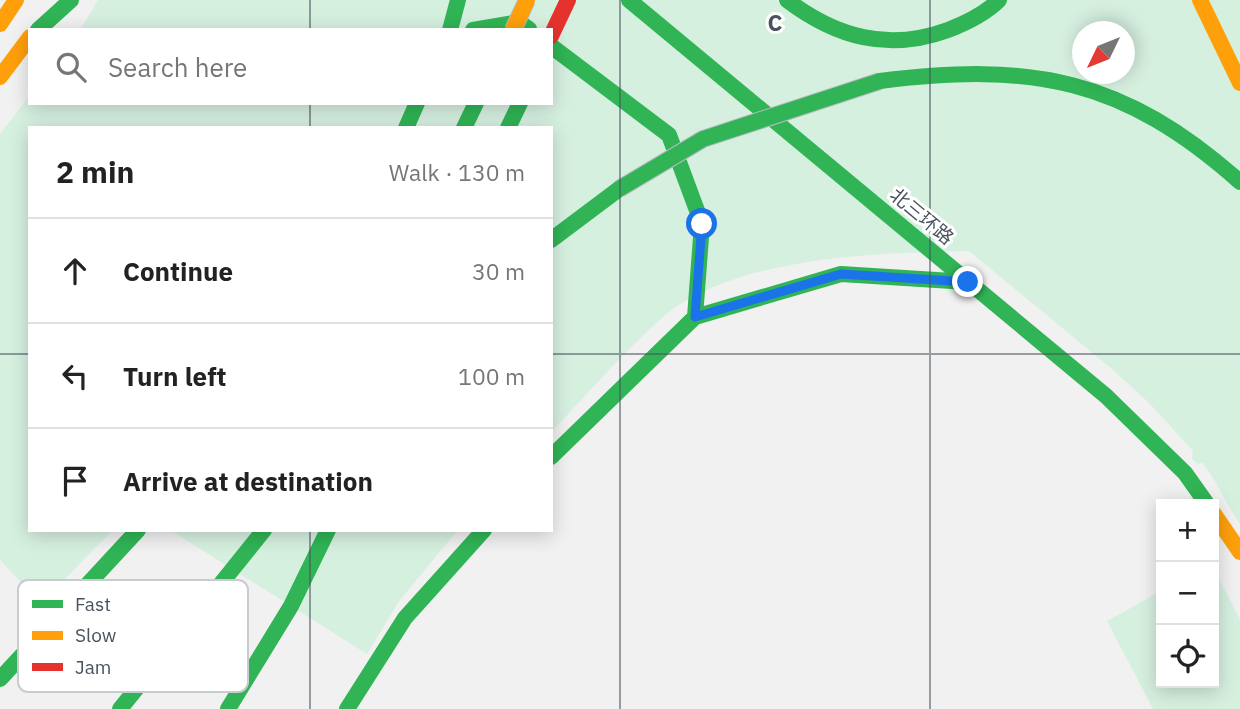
<!DOCTYPE html>
<html lang="en">
<head>
<meta charset="utf-8">
<style>
	:root { --surface:#fff; --page:#f6f6f6; --text:#222; --muted:#767676; --line:#e0e0e0 }
	body { margin:0; font-family:"IBM Plex Sans","Noto Sans SC",sans-serif; background:var(--page); color:var(--text) }
	.controls { position:absolute; right:21px; bottom:21px; display:grid; overflow:hidden; border-radius:0px; box-shadow:0 4px 18px #0003 }
	.controls button { width:63px; height:63px; display:grid; place-items:center; padding:0; border:0; border-bottom:2px solid var(--line); background:var(--surface); color:var(--text); font:35px sans-serif }
	.compass { position:absolute; left:1072px; top:21px; width:63px; height:63px; border-radius:50%; background:var(--surface); box-shadow:0 4px 18px #0003; rotate:227deg }
	.stop { position:absolute; width:21px; height:21px; margin:-16px; border:5px solid #1a73e8; border-radius:50%; background:#fff }
	.stop.end { background:#1a73e8; border-color:#fff; box-shadow:0 2px 7px #0008 }
	.list { margin:0; padding:0; list-style:none }
	h2 { display:flex; justify-content:space-between; align-items:center; height:91px; margin:0; padding:0 28px; font-size:30px }
	h2 small { font-size:23px; font-weight:400; color:var(--muted) }
	.list li { display:grid; grid-template-columns:46px 1fr auto; gap:21px; align-items:center; box-sizing:border-box; height:105px; padding:0 28px; border-top:2px solid var(--line) }
	.list b { display:block; font-size:26px; white-space:nowrap }
	.list em { font-size:23px; font-style:normal; color:var(--muted) }
	.icon { flex:none; width:38px; height:38px; fill:none; stroke:currentColor; stroke-width:2; stroke-linecap:round; stroke-linejoin:round }
	.map { position:relative; flex:none; width:1240px; height:709px; overflow:hidden }
	.search { position:absolute; background:var(--surface); box-shadow:0 4px 18px #0003; left:28px; top:28px; width:525px; height:77px; display:flex; align-items:center; gap:18px; box-sizing:border-box; padding:0 24px; border-radius:0px; color:var(--muted); font-size:26px }
	.panel { position:absolute; background:var(--surface); box-shadow:0 4px 18px #0003; left:28px; top:126px; width:525px; height:406px; border-radius:0px }
	.map>svg:first-child { display:block }
	.green { fill:#d6f0e0; fill-rule:evenodd }
	.lines { fill:none; stroke-linecap:round; stroke-linejoin:round }
	.fast { stroke:#30b455; stroke-width:16 }
	.slow { stroke:#ff9f0a; stroke-width:16 }
	.jam { stroke:#e5322d; stroke-width:16 }
	.fast-bridge-casing { stroke:#b6bbc1; stroke-width:18; stroke-linecap:butt }
	.slow-bridge-casing { stroke:#b6bbc1; stroke-width:18; stroke-linecap:butt }
	.fast-bridge { stroke:#30b455; stroke-width:16 }
	.slow-bridge { stroke:#ff9f0a; stroke-width:16 }
	.route { stroke:#1a73e8; stroke-width:9 }
	.grid { fill:none; stroke:#48535e; stroke-width:2; stroke-opacity:0.55 }
	.labels { text-anchor:middle; stroke-width:6; stroke-linejoin:round; paint-order:stroke }
	.street-label { font-size:19px; fill:#48535e; stroke:#fff }
	.key { fill:#fff; stroke:#c8cbcf; stroke-width:2 }
	.key-label { font-size:19px; fill:#48535e }
	.grid-label { font-size:23px; text-anchor:middle; font-weight:bold; fill:#48535e; stroke:#fff; stroke-width:6; stroke-linejoin:round; paint-order:stroke }
</style>
</head>
<body>
<div class="map">
<svg width="1240" height="709" viewBox="0 0 1240 709">
	<rect width="100%" height="100%" fill="#f2f1f1"/>
	<path class="green" d="M98 0H1240V524C1225 502 1217 482 1202 462L1198 464 1192 459 1193 451 1150 404 1113 370 969 251C880 253 734 256 663 317 623 352 588 394 551 432V128H30V530H113L41 603 0 560V134L30 95V103H551V30H80ZM1082 32H1124V74H1082Z
		M170 530H458L400 600 367 654Z
		M1214 569 1240 619V709H1153L1107 621 1161 591V683H1214Z"/>
	<g class="lines">
		<path class="fast" d="M629 0 1106 396 1185 473 1207 504
			M787 0C836 37 888 52 948 30 966 23 985 14 999 0
			M38 30 71 0
			M450 30 458 0
			M473 30 519 22 529 29
			M551 46 669 135 702 224 695 317
			M880 81C1032 62 1123 78 1240 182
			M406 128 417 103
			M464 128 476 103
			M508 128 520 103
			M551 240 619 189
			M551 457 695 317 841 274 968 282
			M0 679 138 530
			M120 709 264 530
			M228 709 291 606 328 530
			M347 709 405 618 484 530"/>
		<path class="slow" d="M1200 0 1240 83
			M0 24 16 0
			M0 77 30 37
			M1214 514 1240 552"/>
		<path class="jam" d="M551 36 568 0"/>
		<defs>
			<path id="fast-bridge" d="M619 189 703 139 880 81"/>
			<path id="slow-bridge" d="M513 30 527 0"/>
		</defs>
		<use href="#fast-bridge" class="fast-bridge-casing"/>
		<use href="#slow-bridge" class="slow-bridge-casing"/>
		<use href="#fast-bridge" class="fast-bridge"/>
		<use href="#slow-bridge" class="slow-bridge"/>
	</g>
	<g class="lines">
		<path class="route" d="M702 224 695 317 841 274 968 282"/>
	</g>
	<path class="grid" d="M310 0V30M620 0V709M930 0V709M310 103V128M0 354H30M551 354H1240M310 530V709"/>
	<g class="labels">
		<g class="street-label">
			<text transform="translate(922 216) rotate(40)" y="7">北三环路</text>
		</g>
	</g>
	<rect x="18" y="580" width="230" height="112" rx="10" class="key"/>
	<rect x="32" y="600" width="31" height="8" fill="#30b455"/>
	<rect x="32" y="631" width="31" height="9" fill="#ff9f0a"/>
	<rect x="32" y="663" width="31" height="8" fill="#e5322d"/>
	<g class="key-label">
		<text x="75" y="611">Fast</text>
		<text x="75" y="642">Slow</text>
		<text x="75" y="674">Jam</text>
	</g>
	<g class="grid-label">
		<text x="775" y="31">C</text>
	</g>
</svg>
<div class="controls">
<button>+</button>
<button>−</button>
<button><svg class="icon" aria-label="locate" viewBox="0 0 24 24"><circle cx="12" cy="12" r="6"/><path d="M12 2v4M12 18v4M2 12h4M18 12h4"/></svg></button>
</div>
<svg class="compass" viewBox="-18 -18 36 36"><path d="M0-13l5 13h-10z" fill="#e53935"/><path d="M0 13l5-13h-10z" fill="#767676"/></svg>
<div class="stop" style="left:702px;top:224px"></div>
<div class="stop end" style="left:968px;top:282px"></div>
<div class="search"><svg class="icon" aria-label="search" viewBox="0 0 24 24"><circle cx="10" cy="10" r="6"/><path d="M15 15l6 6"/></svg>Search here</div>
<section class="panel">
<h2>2 min<small>Walk · 130 m</small></h2>
<ul class="list">
<li><svg class="icon" aria-label="ahead" viewBox="0 0 24 24"><path d="M12 20V5M6 11l6-6 6 6"/></svg><div><b>Continue</b></div><em>30 m</em></li>
<li><svg class="icon" aria-label="left" viewBox="0 0 24 24"><path d="M17 20v-9H6M10 6l-5 5 5 5"/></svg><div><b>Turn left</b></div><em>100 m</em></li>
<li><svg class="icon" aria-label="arrive" viewBox="0 0 24 24"><path d="M6 21V4h12l-3 4 3 4H6"/></svg><div><b>Arrive at destination</b></div></li>
</ul>
</section>
</div>
</body>
</html>
